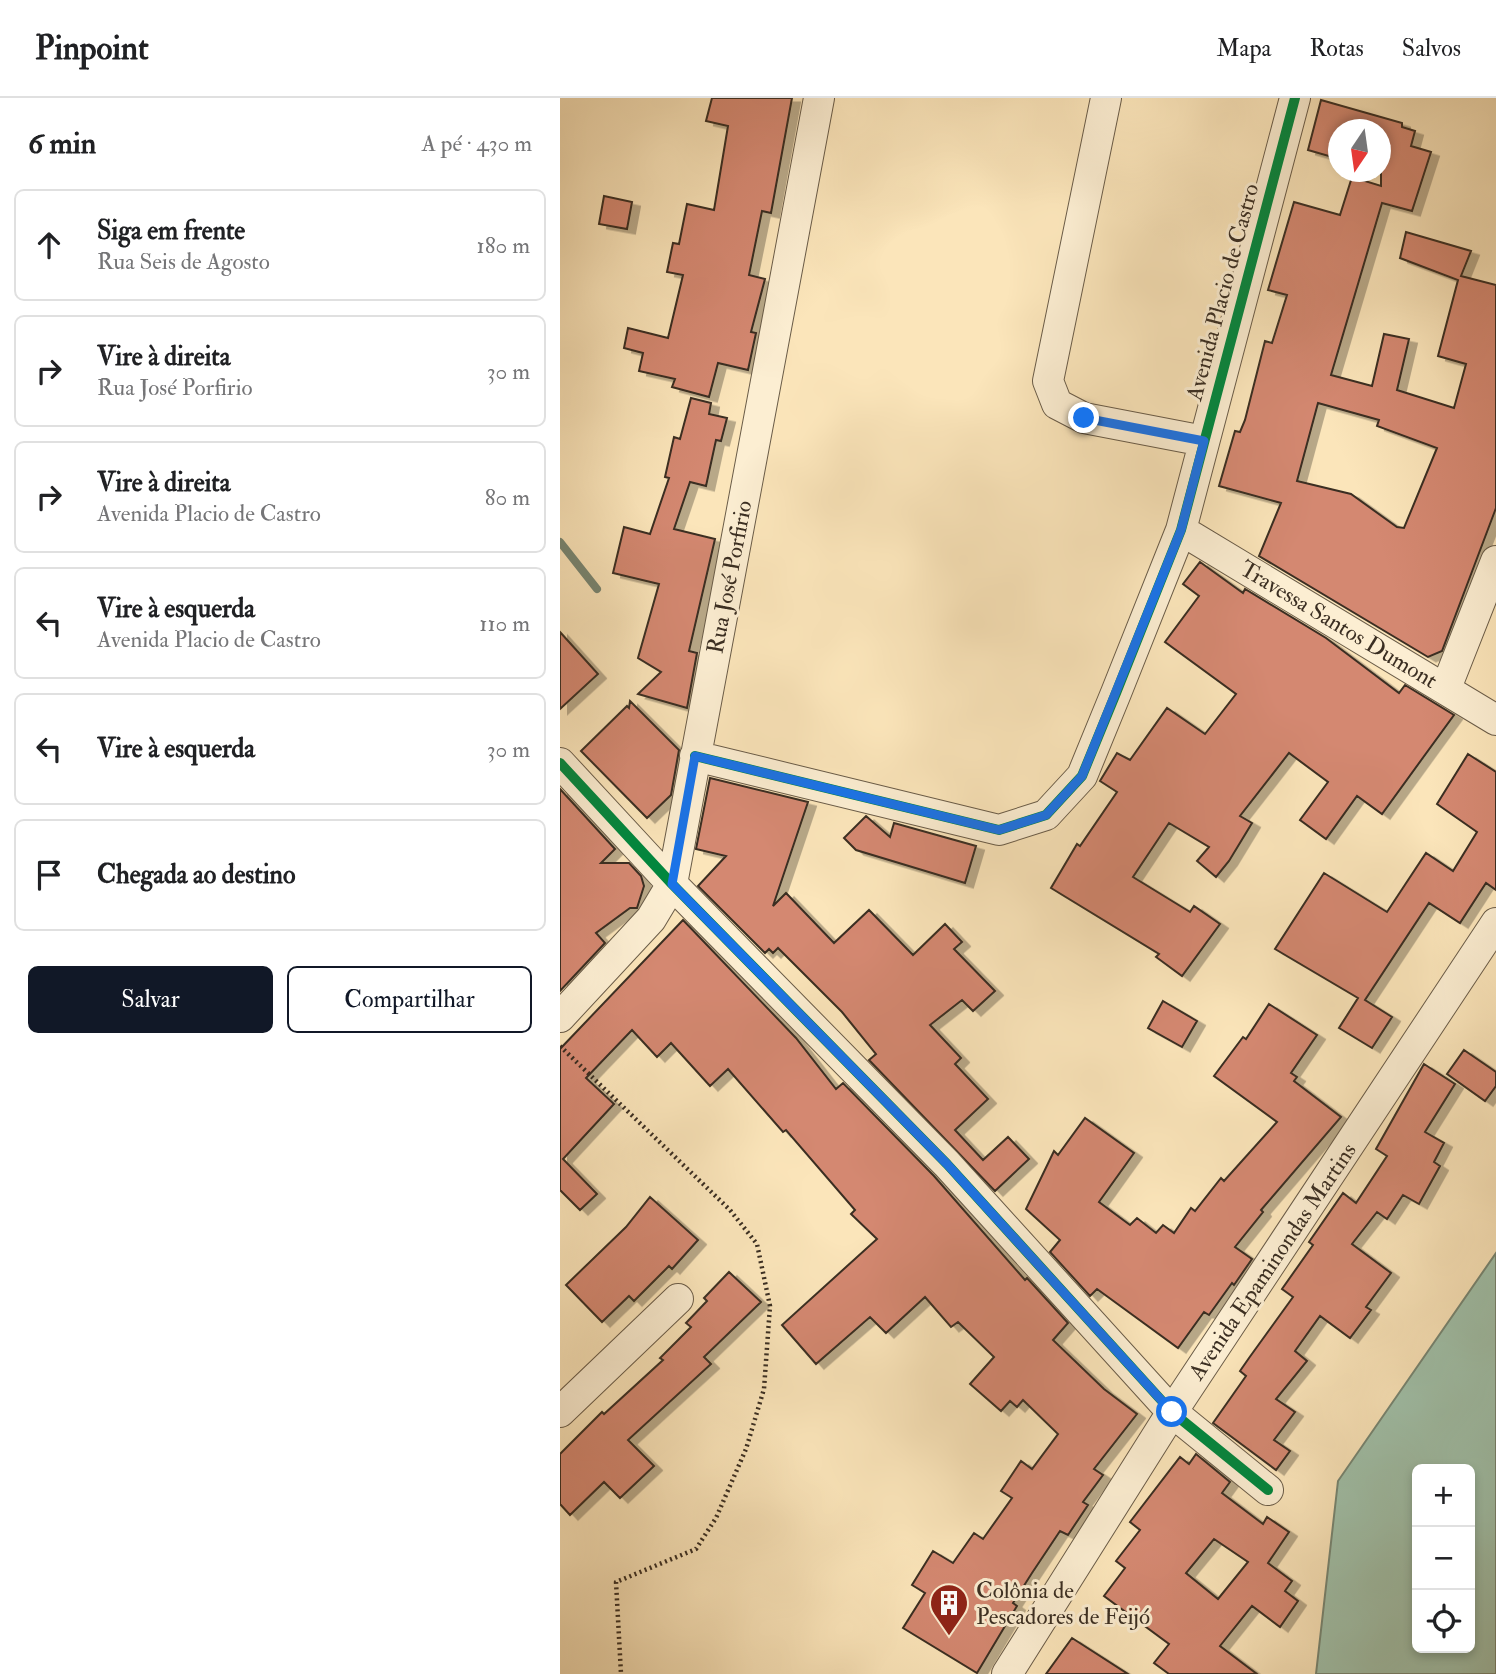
<!DOCTYPE html>
<html lang="pt">
<head>
<meta charset="utf-8">
<style>
	:root { --surface:#fff; --page:#f2f2f2; --text:#202124; --muted:#757577; --line:#e0e0e0; --accent:#111827 }
	body { margin:0; font-family:"IM FELL Double Pica",serif; background:var(--page); color:var(--text) }
	.controls { position:absolute; right:21px; bottom:21px; display:grid; overflow:hidden; border-radius:10px; box-shadow:0 4px 10px #0003 }
	.controls button { width:63px; height:63px; display:grid; place-items:center; padding:0; border:0; border-bottom:2px solid var(--line); background:var(--surface); color:var(--text); font:35px sans-serif }
	.compass { position:absolute; left:768px; top:21px; width:63px; height:63px; border-radius:50%; background:var(--surface); box-shadow:0 4px 10px #0003; rotate:193deg }
	.stop { position:absolute; width:21px; height:21px; margin:-16px; border:5px solid #1a73e8; border-radius:50%; background:#fff }
	.stop.end { background:#1a73e8; border-color:#fff; box-shadow:0 2px 7px #0008 }
	.list { margin:0; padding:0; list-style:none }
	h2 { display:flex; justify-content:space-between; align-items:center; height:91px; margin:0; padding:0 28px; font-size:30px }
	h2 small { font-size:23px; font-weight:400; color:var(--muted) }
	.list li { display:grid; grid-template-columns:46px 1fr auto; gap:21px; align-items:center; box-sizing:border-box; height:112px; margin:0 14px 14px; padding:0 14px; border:2px solid var(--line); border-radius:10px }
	.list b { display:block; font-size:26px; white-space:nowrap }
	.list p { margin:0; font-size:23px; white-space:nowrap; color:var(--muted) }
	.list em { font-size:23px; font-style:normal; color:var(--muted) }
	.actions { display:flex; gap:14px; padding:21px 28px }
	.actions a { flex:1; padding:16px 0; border:2px solid var(--accent); border-radius:10px; text-align:center; font-size:24px; color:var(--accent) }
	.actions .main { background:var(--accent); color:#fff }
	.icon { flex:none; width:38px; height:38px; fill:none; stroke:currentColor; stroke-width:2; stroke-linecap:round; stroke-linejoin:round }
	.map { position:relative; flex:none; width:936px; height:1576px; overflow:hidden }
	header { display:flex; align-items:center; gap:42px; box-sizing:border-box; height:98px; padding:0 35px; background:var(--surface); border-bottom:2px solid var(--line) }
	header strong { font-size:33px }
	nav { display:flex; gap:38px; margin-inline-start:auto; font-size:24px }
	main { display:flex }
	aside { flex:1; background:var(--surface) }
	.map>svg:first-child { display:block }
	.water { fill:#a0c0a9; stroke:#778673; stroke-width:2; fill-rule:evenodd }
	.lines { fill:none; stroke-linecap:round; stroke-linejoin:round }
	.stream { stroke:#778673; stroke-width:8 }
	.building { fill:#d48871; stroke:#3a2e22; stroke-width:2; fill-rule:evenodd; filter:url(#shadow) }
	.minor-casing { stroke:#6a5c48; stroke-width:32 }
	.path { stroke:#3a2e22; stroke-width:4.5; stroke-dasharray:2 3.5; stroke-linecap:butt }
	.minor { stroke:#fceed2; stroke-width:30 }
	.cycleway-casing { stroke:#fceed2; stroke-width:15 }
	.cycleway { stroke:#00873e; stroke-width:10 }
	.route { stroke:#1a73e8; stroke-width:9 }
	.labels { text-anchor:middle; stroke-width:6; stroke-linejoin:round; paint-order:stroke }
	.street-label { font-size:23px; fill:#3a2e22; stroke:#fceed2 }
	.poi-label { font-size:23px; fill:#3a2e22; stroke:#fceed2; text-anchor:start }
</style>
</head>
<body>
<header>
<strong>Pinpoint</strong>
<nav><a>Mapa</a><a>Rotas</a><a>Salvos</a></nav>
</header>
<main>
<aside>
<h2>6 min<small>A pé · 430 m</small></h2>
<ul class="list">
<li><svg class="icon" aria-label="ahead" viewBox="0 0 24 24"><path d="M12 20V5M6 11l6-6 6 6"/></svg><div><b>Siga em frente</b><p>Rua Seis de Agosto</p></div><em>180 m</em></li>
<li><svg class="icon" aria-label="right" viewBox="0 0 24 24"><path d="M7 20v-9h11M14 6l5 5-5 5"/></svg><div><b>Vire à direita</b><p>Rua José Porfirio</p></div><em>30 m</em></li>
<li><svg class="icon" aria-label="right" viewBox="0 0 24 24"><path d="M7 20v-9h11M14 6l5 5-5 5"/></svg><div><b>Vire à direita</b><p>Avenida Placio de Castro</p></div><em>80 m</em></li>
<li><svg class="icon" aria-label="left" viewBox="0 0 24 24"><path d="M17 20v-9H6M10 6l-5 5 5 5"/></svg><div><b>Vire à esquerda</b><p>Avenida Placio de Castro</p></div><em>110 m</em></li>
<li><svg class="icon" aria-label="left" viewBox="0 0 24 24"><path d="M17 20v-9H6M10 6l-5 5 5 5"/></svg><div><b>Vire à esquerda</b></div><em>30 m</em></li>
<li><svg class="icon" aria-label="arrive" viewBox="0 0 24 24"><path d="M6 21V4h12l-3 4 3 4H6"/></svg><div><b>Chegada ao destino</b></div></li>
</ul>
<div class="actions"><a class="main">Salvar</a><a>Compartilhar</a></div>
</aside>
<div class="map">
<svg width="936" height="1576" viewBox="0 0 936 1576">
	<defs>
		<filter id="shadow"><feDropShadow dx="8" dy="4.5" stdDeviation="0" flood-color="#0004"/></filter>
	</defs>
	<rect width="100%" height="100%" fill="#fbe5ba"/>
	<filter id="stains"><feTurbulence type="fractalNoise" baseFrequency=".00286" numOctaves="4"/><feColorMatrix values="0 0 0 0 .2 0 0 0 0 .09 0 0 0 0 .02 0 0 0 .5 -.17"/></filter>
	<radialGradient id="worn" r=".72"><stop offset=".6" stop-color="#630" stop-opacity="0"/><stop offset="1" stop-color="#630" stop-opacity=".3"/></radialGradient>
	<path class="water" d="M936 1155V1576H756L778 1383ZM857 1371H910V1550H857Z"/>
	<g class="lines">
		<path class="stream" d="M0 444 37 491"/>
	</g>
	<path class="building" d="M152 0H232L211 115 202 113 189 177 205 181 191 234 196 235 188 272 158 265 149 299 112 289 115 281 79 273 83 255 64 250 68 230 108 240 123 177 107 174 113 145 119 146 127 106 154 112 168 28 146 23Z
		M761 2 842 25V29L855 33 851 48 871 54 852 113 822 105 771 277 812 288 824 236 849 241 837 292 894 310 906 266 878 258 898 182 840 160 846 134 911 153 901 178 936 187V410L882 553 868 559 699 458 721 405 659 388 675 333 680 334 685 322 705 243 712 245 727 197 708 192 734 104 780 117 792 79 821 88V32H779V61L748 52ZM758 305 819 322 817 328 877 350 844 430 837 429 791 396 737 383Z
		M44 98 72 104 67 131 39 126Z
		M131 300 151 305 149 316 167 320 161 343 156 342 146 388 130 384 114 431 155 441 129 553 137 555 127 610 78 596 101 574 78 560 99 486 53 475 64 429 90 436 109 380 105 379 114 339 120 341Z
		M640 464 683 495 685 491 766 540 839 595 845 587 894 617 822 716 797 698 766 741 740 722 768 684 729 655 680 718 692 725 669 763 656 779 637 763 649 749 609 725 573 779 630 814 634 808 660 826 622 878 596 859 599 856 491 790 517 746 520 748 557 694 540 683 557 655 570 662 607 610 645 636 676 596 605 544 639 498 623 486Z
		M0 534 38 576 0 611Z
		M70 603 119 652 111 697 87 720 21 653 67 608 69 610Z
		M908 656 936 674V792L926 785 900 825 869 805 805 902 832 919 812 950 779 930 798 900 715 851 764 775 827 814 866 755 893 773 917 734 877 706Z
		M150 680 248 704 213 808 226 795 274 845 309 812 353 857 385 826 402 844 394 851 435 893 413 913 402 902 370 927 401 960 395 966 428 1001 395 1032 423 1062 448 1039 469 1061 435 1093 309 962 316 956 282 914 218 850 213 855 209 851 205 855 138 788 166 758 136 751Z
		M0 691 55 751 41 765H69L81 778 84 788 77 810H70L36 835 45 845 0 893Z
		M306 718 330 739 334 725 416 748 405 785 296 752 284 740Z
		M123 822 236 940 276 991 283 985 374 1078 465 1182 467 1180 508 1225 493 1242 544 1291 577 1316 534 1371 543 1377 523 1404 528 1407 508 1437 500 1433 472 1475 453 1505 457 1508 417 1575 343 1530 365 1495 352 1487 373 1453 393 1465 414 1435 423 1441 452 1400 441 1393 461 1363 472 1371 498 1336 463 1302 457 1309 450 1303 441 1313 410 1286 434 1259 398 1224 391 1229 365 1199 326 1235 310 1219 256 1266 222 1227 317 1141 291 1116 295 1112 226 1032 223 1034 168 971 150 988 111 945 97 959 72 932 26 980 54 1006 3 1061 37 1096 20 1112 0 1092V951Z
		M603 903 637 923 622 949 588 930Z
		M709 906 757 937 731 975 737 979 734 983 781 1019 701 1112 703 1114 675 1149 692 1161 674 1187 672 1185 649 1217 644 1214 618 1250 537 1191 530 1198 490 1154 500 1142 466 1111 494 1053 498 1057 525 1020 574 1055 539 1104 570 1127 577 1120 596 1135 603 1127 614 1135 631 1110 635 1113 661 1080 664 1083 717 1024 654 978 683 939 686 941Z
		M904 952 936 974V988L925 1003 887 976Z
		M864 966 895 986 865 1034 884 1045 874 1064 880 1068 859 1106 843 1097 827 1121 817 1114 792 1146 831 1175 806 1209 811 1212 790 1240 760 1218 735 1253 747 1263 716 1301 735 1314 714 1342 730 1353 716 1372 653 1325 686 1278 680 1273 689 1260 733 1199 722 1191 753 1147 749 1144 783 1095 796 1105 827 1058 816 1051Z
		M90 1099 138 1142 112 1171 109 1168 74 1203 69 1198 42 1224 6 1187 66 1129Z
		M169 1174 201 1204 144 1259 151 1266 68 1342 94 1368 60 1400 44 1384 10 1417 0 1406V1356L42 1314 44 1316 103 1262 100 1260 131 1229 126 1225 147 1203 144 1200Z
		M636 1356 670 1384 662 1395 703 1426 707 1419 729 1434 708 1465 732 1483 725 1493 738 1503 720 1529 692 1508 660 1548 697 1576H609L594 1565 609 1546 544 1498 565 1470 556 1463 580 1432 570 1424 620 1359 629 1366ZM654 1441 688 1464 658 1501 626 1475Z
		M512 1540 568 1576H486Z"/>
	<g class="lines">
		<defs>
			<path id="minor" d="M546 0 488 283 497 306 524 320 644 343
				M621 432 936 622
				M886 590 936 463
				M135 658 439 732 486 717 522 678 556 595 621 432 735 0
				M0 665 112 786 387 1066 612 1314 708 1392
				M0 919 91 821 112 786 259 0
				M0 1314 118 1201
				M447 1576 612 1314 936 825"/>
		</defs>
		<use href="#minor" class="minor-casing"/>
		<path class="path" d="M0 948 170 1112 197 1146 210 1208 204 1291 186 1351 156 1420 136 1451 56 1484 61 1576"/>
		<use href="#minor" class="minor"/>
		<defs>
			<path id="cycleway" d="M135 658 439 732 486 717 522 678 556 595 621 432 735 0
				M0 665 112 786 387 1066 612 1314 708 1392"/>
		</defs>
		<use href="#cycleway" class="cycleway-casing"/>
		<use href="#cycleway" class="cycleway"/>
	</g>
	<g class="lines">
		<path class="route" d="M524 320 644 343 621 432 522 678 486 717 439 732 135 658 112 786 387 1066 612 1314"/>
	</g>
	<defs>
		<symbol id="building-pin" viewBox="-11 -11 22 30"><path d="M0 17L-7.5 6A9.5 9.5 0 1 1 7.5 6Z" fill="#8f2418" stroke="#fceed2"/><path d="M-4-6H4V6H1V3H-1V6H-4ZM-2.5-4.3h1.7v1.8h-1.7ZM.8-4.3h1.7v1.8H.8ZM-2.5-1h1.7V.8h-1.7ZM.8-1h1.7V.8H.8Z" fill="#fff"/></symbol>
	</defs>
	<g fill-rule="evenodd">
		<use href="#building-pin" x="367" y="1483" width="44" height="60"/>
	</g>
	<g class="labels">
		<g class="street-label">
			<text transform="translate(662 194) rotate(-75)" y="8">Avenida Placio de Castro</text>
			<text transform="translate(169 479) rotate(-79)" y="8">Rua José Porfirio</text>
			<text transform="translate(779 526) rotate(31)" y="8">Travessa Santos Dumont</text>
			<text transform="translate(712 1163) rotate(-56)" y="8">Avenida Epaminondas Martins</text>
		</g>
		<g class="poi-label">
			<text x="416" y="1500">Colônia de<tspan x="416" dy="26">Pescadores de Feijó</tspan></text>
		</g>
	</g>
	<rect width="100%" height="100%" filter="url(#stains)"/>
	<rect width="100%" height="100%" fill="url(#worn)"/>
</svg>
<div class="controls">
<button>+</button>
<button>−</button>
<button><svg class="icon" aria-label="locate" viewBox="0 0 24 24"><circle cx="12" cy="12" r="6"/><path d="M12 2v4M12 18v4M2 12h4M18 12h4"/></svg></button>
</div>
<svg class="compass" viewBox="-18 -18 36 36"><path d="M0-13l5 13h-10z" fill="#e53935"/><path d="M0 13l5-13h-10z" fill="#757577"/></svg>
<div class="stop" style="left:612px;top:1314px"></div>
<div class="stop end" style="left:524px;top:320px"></div>
</div>
</main>
</body>
</html>
